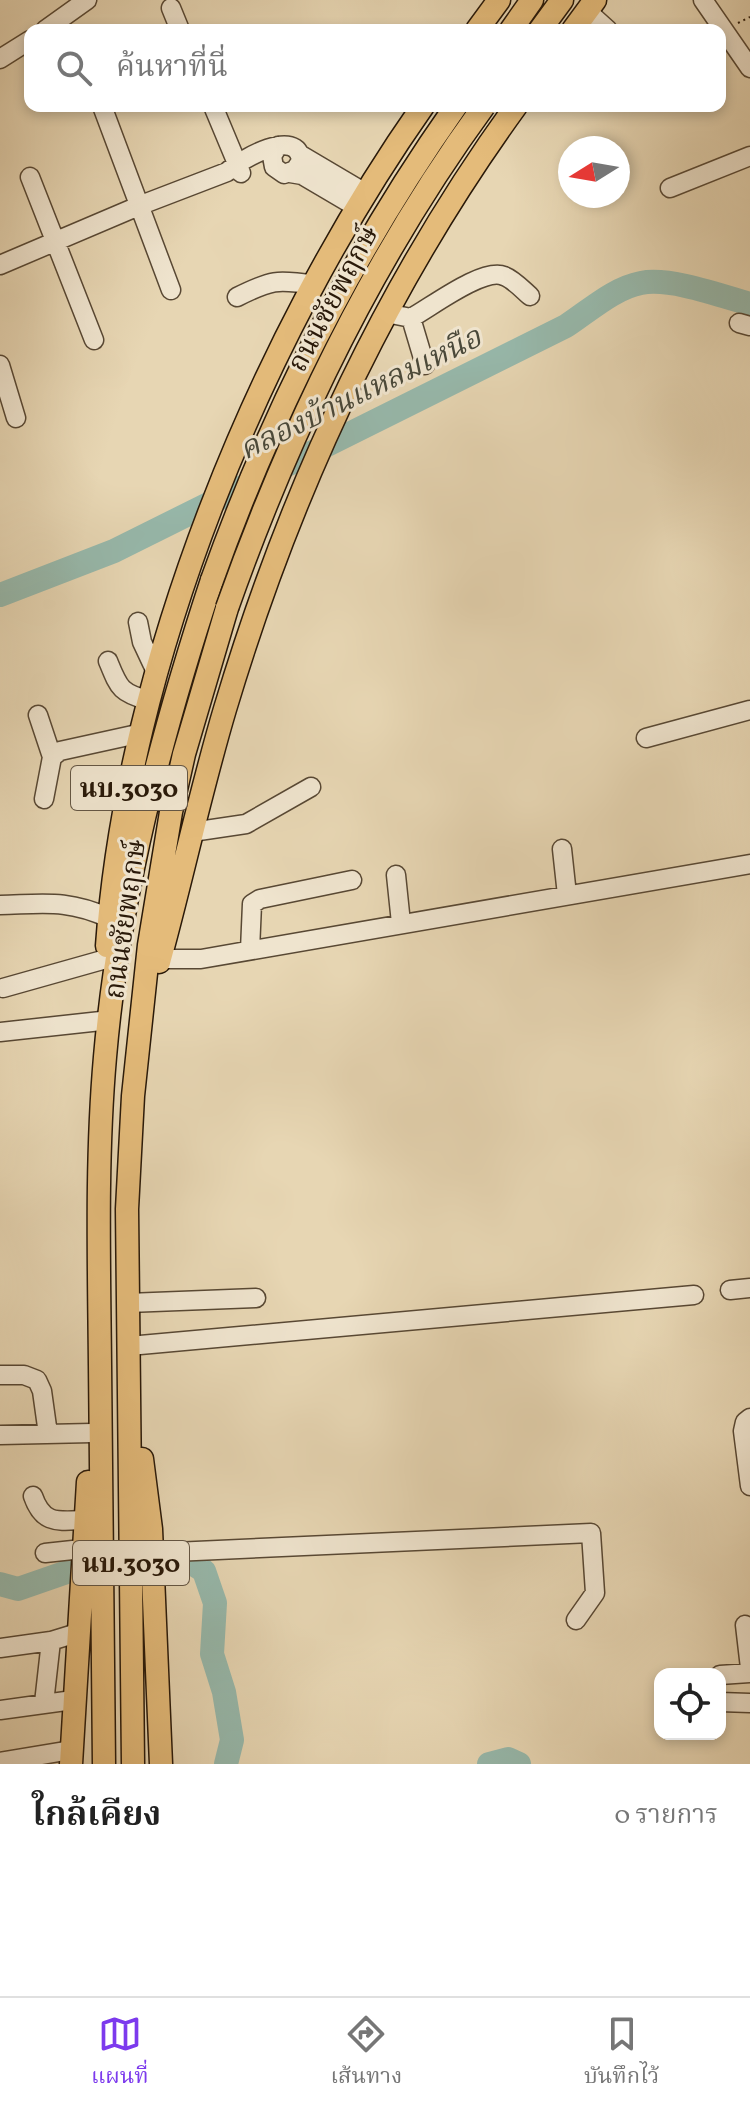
<!DOCTYPE html>
<html lang="th">
<head>
<meta charset="utf-8">
<style>
	:root { --surface:#fff; --page:#f6f6f6; --text:#222; --muted:#767676; --line:#e0e0e0; --accent:#7c3aed }
	body { margin:0; font-family:Vollkorn,"Noto Serif Thai",serif; background:var(--page); color:var(--text) }
	.controls { position:absolute; right:24px; bottom:24px; display:grid; overflow:hidden; border-radius:16px; box-shadow:0 4px 12px #0003 }
	.controls button { width:72px; height:72px; display:grid; place-items:center; padding:0; border:0; border-bottom:2px solid var(--line); background:var(--surface); color:var(--text); font:40px sans-serif }
	.compass { position:absolute; left:558px; top:136px; width:72px; height:72px; border-radius:50%; background:var(--surface); box-shadow:0 4px 12px #0003; rotate:259deg }
	.list { margin:0; padding:0; list-style:none }
	h2 { display:flex; justify-content:space-between; align-items:center; height:104px; margin:0; padding:0 32px; font-size:34px }
	h2 small { font-size:26px; font-weight:400; color:var(--muted) }
	.icon { flex:none; width:44px; height:44px; fill:none; stroke:currentColor; stroke-width:2; stroke-linecap:round; stroke-linejoin:round }
	.map { position:relative; flex:none; width:750px; height:1764px; overflow:hidden }
	.search { position:absolute; background:var(--surface); box-shadow:0 4px 12px #0003; left:24px; right:24px; top:24px; height:88px; display:flex; align-items:center; gap:20px; box-sizing:border-box; padding:0 28px; border-radius:16px; color:var(--muted); font-size:30px }
	.sheet { height:232px; background:var(--surface) }
	nav { display:flex; justify-content:space-around; align-items:center; box-sizing:border-box; height:112px; border-top:2px solid var(--line); background:var(--surface); font-size:22px; color:var(--muted) }
	nav a { display:grid; justify-items:center; gap:4px }
	nav .on { color:var(--accent) }
	.map>svg:first-child { display:block }
	.lines { fill:none; stroke-linecap:round; stroke-linejoin:round }
	.river { stroke:#97b9ac; stroke-width:24 }
	.minor-casing { stroke:#584834; stroke-width:21 }
	.major-casing { stroke:#291909; stroke-width:25 }
	.path { stroke:#291909; stroke-width:2; stroke-dasharray:2 4; stroke-linecap:butt }
	.minor { stroke:#efe4ce; stroke-width:18 }
	.major { stroke:#e4bb7a; stroke-width:22 }
	.major-bridge-casing { stroke:#291909; stroke-width:25; stroke-linecap:butt }
	.major-bridge { stroke:#e4bb7a; stroke-width:22 }
	.labels { text-anchor:middle; stroke-width:6; stroke-linejoin:round; paint-order:stroke }
	.shield { fill:#efe4ce; stroke:#645644; stroke-width:2 }
	.shield-label { font-size:26px; font-weight:bold; fill:#291909 }
	.street-label { font-size:28px; fill:#291909; stroke:#efe4ce }
	.water-label { font-size:30px; font-style:italic; fill:#4a493a; stroke:#efe4ce }
</style>
</head>
<body>
<div class="map">
<svg width="750" height="1764" viewBox="0 0 750 1764">
	<rect width="100%" height="100%" fill="#e7d6b3"/>
	<filter id="stains"><feTurbulence type="fractalNoise" baseFrequency=".0025" numOctaves="4"/><feColorMatrix values="0 0 0 0 .2 0 0 0 0 .09 0 0 0 0 .02 0 0 0 .5 -.17"/></filter>
	<radialGradient id="worn" r=".72"><stop offset=".6" stop-color="#630" stop-opacity="0"/><stop offset="1" stop-color="#630" stop-opacity=".3"/></radialGradient>
	<g class="lines">
		<path class="river" d="M0 595 114 551 566 326C589 311 614 288 641 283 670 277 722 296 750 304
			M176 1553 204 1571 215 1603 212 1654 224 1692 232 1740 226 1764
			M0 1584 18 1589 67 1572
			M489 1764 508 1759 519 1764"/>
		<defs>
			<path id="minor" d="M703 0 750 68
				M171 8 180 30
				M587 11 608 30
				M45 30 87 0
				M0 59 30 40
				M102 106 171 290
				M213 106 241 173
				M301 155 367 194
				M290 173 302 175 358 208
				M30 177 94 340
				M670 188 750 156
				M0 265 141 205 227 172C241 159 298 126 301 161L295 170 284 174 274 167 272 156 278 146
				M237 297C271 280 277 279 314 285
				M386 313 411 318C430 308 483 267 504 276 513 279 523 290 530 296
				M411 318 425 365
				M739 323 750 326
				M0 365 16 418
				M138 622 142 642 157 674
				M108 661C119 688 120 693 150 701
				M38 715 52 757
				M646 738 750 710
				M44 799 52 757 60 751 142 733
				M192 832 246 824 311 787
				M562 849 567 895
				M396 875 401 923
				M0 905C44 904 67 899 109 918
				M250 950 252 904 260 899 352 880
				M159 959H201L750 864
				M3 988 106 959
				M0 1032 101 1021
				M730 1290 750 1288
				M128 1303 256 1298
				M129 1346 694 1295
				M0 1375H24L37 1380 42 1391 48 1434
				M750 1418 745 1422 743 1431 750 1486
				M0 1435 92 1433
				M33 1496C43 1525 58 1521 85 1520
				M45 1553 82 1549
				M152 1553 591 1533 595 1593 576 1620
				M745 1625 750 1668
				M0 1648 51 1641
				M720 1675 750 1673
				M720 1702 750 1703
				M44 1703 51 1641 77 1633
				M0 1710 73 1700
				M0 1762 71 1750"/>
			<path id="major" d="M477 30 499 0
				M511 30 532 0
				M540 30 562 0
				M573 30 595 0
				M107 946C127 663 260 338 423 106
				M159 962C182 878 200 793 225 709 289 495 384 288 516 106
				M142 1459 151 1529 161 1764
				M71 1764 88 1482
				M104 1764C102 1631 101 1498 100 1365 99 1262 96 1160 105 1057 119 894 161 735 212 580
				M133 1764 127 1209 133 1096 149 945 171 812 184 754 227 608"/>
		</defs>
		<use href="#minor" class="minor-casing"/>
		<use href="#major" class="major-casing"/>
		<path class="path" d="M738 23 750 17"/>
		<use href="#minor" class="minor"/>
		<use href="#major" class="major"/>
		<defs>
			<path id="major-bridge" d="M212 580C272 412 353 252 456 106
				M227 608C290 430 373 258 484 106"/>
		</defs>
		<use href="#major-bridge" class="major-bridge-casing"/>
		<use href="#major-bridge" class="major-bridge"/>
	</g>
	<g class="labels">
		<g class="shield">
			<rect x="71" y="766" width="116" height="44" rx="6"/>
			<rect x="73" y="1541" width="116" height="44" rx="6"/>
		</g>
		<g class="shield-label">
			<text x="129" y="797">นบ.3030</text>
			<text x="131" y="1572">นบ.3030</text>
		</g>
		<g class="street-label">
			<text transform="translate(332 298) rotate(-62)" y="10">ถนนชัยพฤกษ์</text>
			<text transform="translate(124 919) rotate(-82)" y="10">ถนนชัยพฤกษ์</text>
		</g>
		<g class="water-label">
			<text transform="translate(360 393) rotate(-26)" y="10">คลองบ้านแหลมเหนือ</text>
		</g>
	</g>
	<rect width="100%" height="100%" filter="url(#stains)"/>
	<rect width="100%" height="100%" fill="url(#worn)"/>
</svg>
<div class="controls">
<button><svg class="icon" aria-label="locate" viewBox="0 0 24 24"><circle cx="12" cy="12" r="6"/><path d="M12 2v4M12 18v4M2 12h4M18 12h4"/></svg></button>
</div>
<svg class="compass" viewBox="-18 -18 36 36"><path d="M0-13l5 13h-10z" fill="#e53935"/><path d="M0 13l5-13h-10z" fill="#767676"/></svg>
<div class="search"><svg class="icon" aria-label="search" viewBox="0 0 24 24"><circle cx="10" cy="10" r="6"/><path d="M15 15l6 6"/></svg>ค้นหาที่นี่</div>
</div>
<section class="sheet">
<h2>ใกล้เคียง<small>0 รายการ</small></h2>
<ul class="list">
</ul>
</section>
<nav>
<a class="on"><svg class="icon" aria-label="map" viewBox="0 0 24 24"><path d="M3 6l6-2 6 2 6-2v14l-6 2-6-2-6 2zM9 4v14M15 6v14"/></svg>แผนที่</a>
<a><svg class="icon" aria-label="directions" viewBox="0 0 24 24"><path d="M12 3l9 9-9 9-9-9zM9 14v-3h6M13 9l2 2-2 2"/></svg>เส้นทาง</a>
<a><svg class="icon" aria-label="saved" viewBox="0 0 24 24"><path d="M7 4h10v16l-5-4-5 4z"/></svg>บันทึกไว้</a>
</nav>
</body>
</html>
